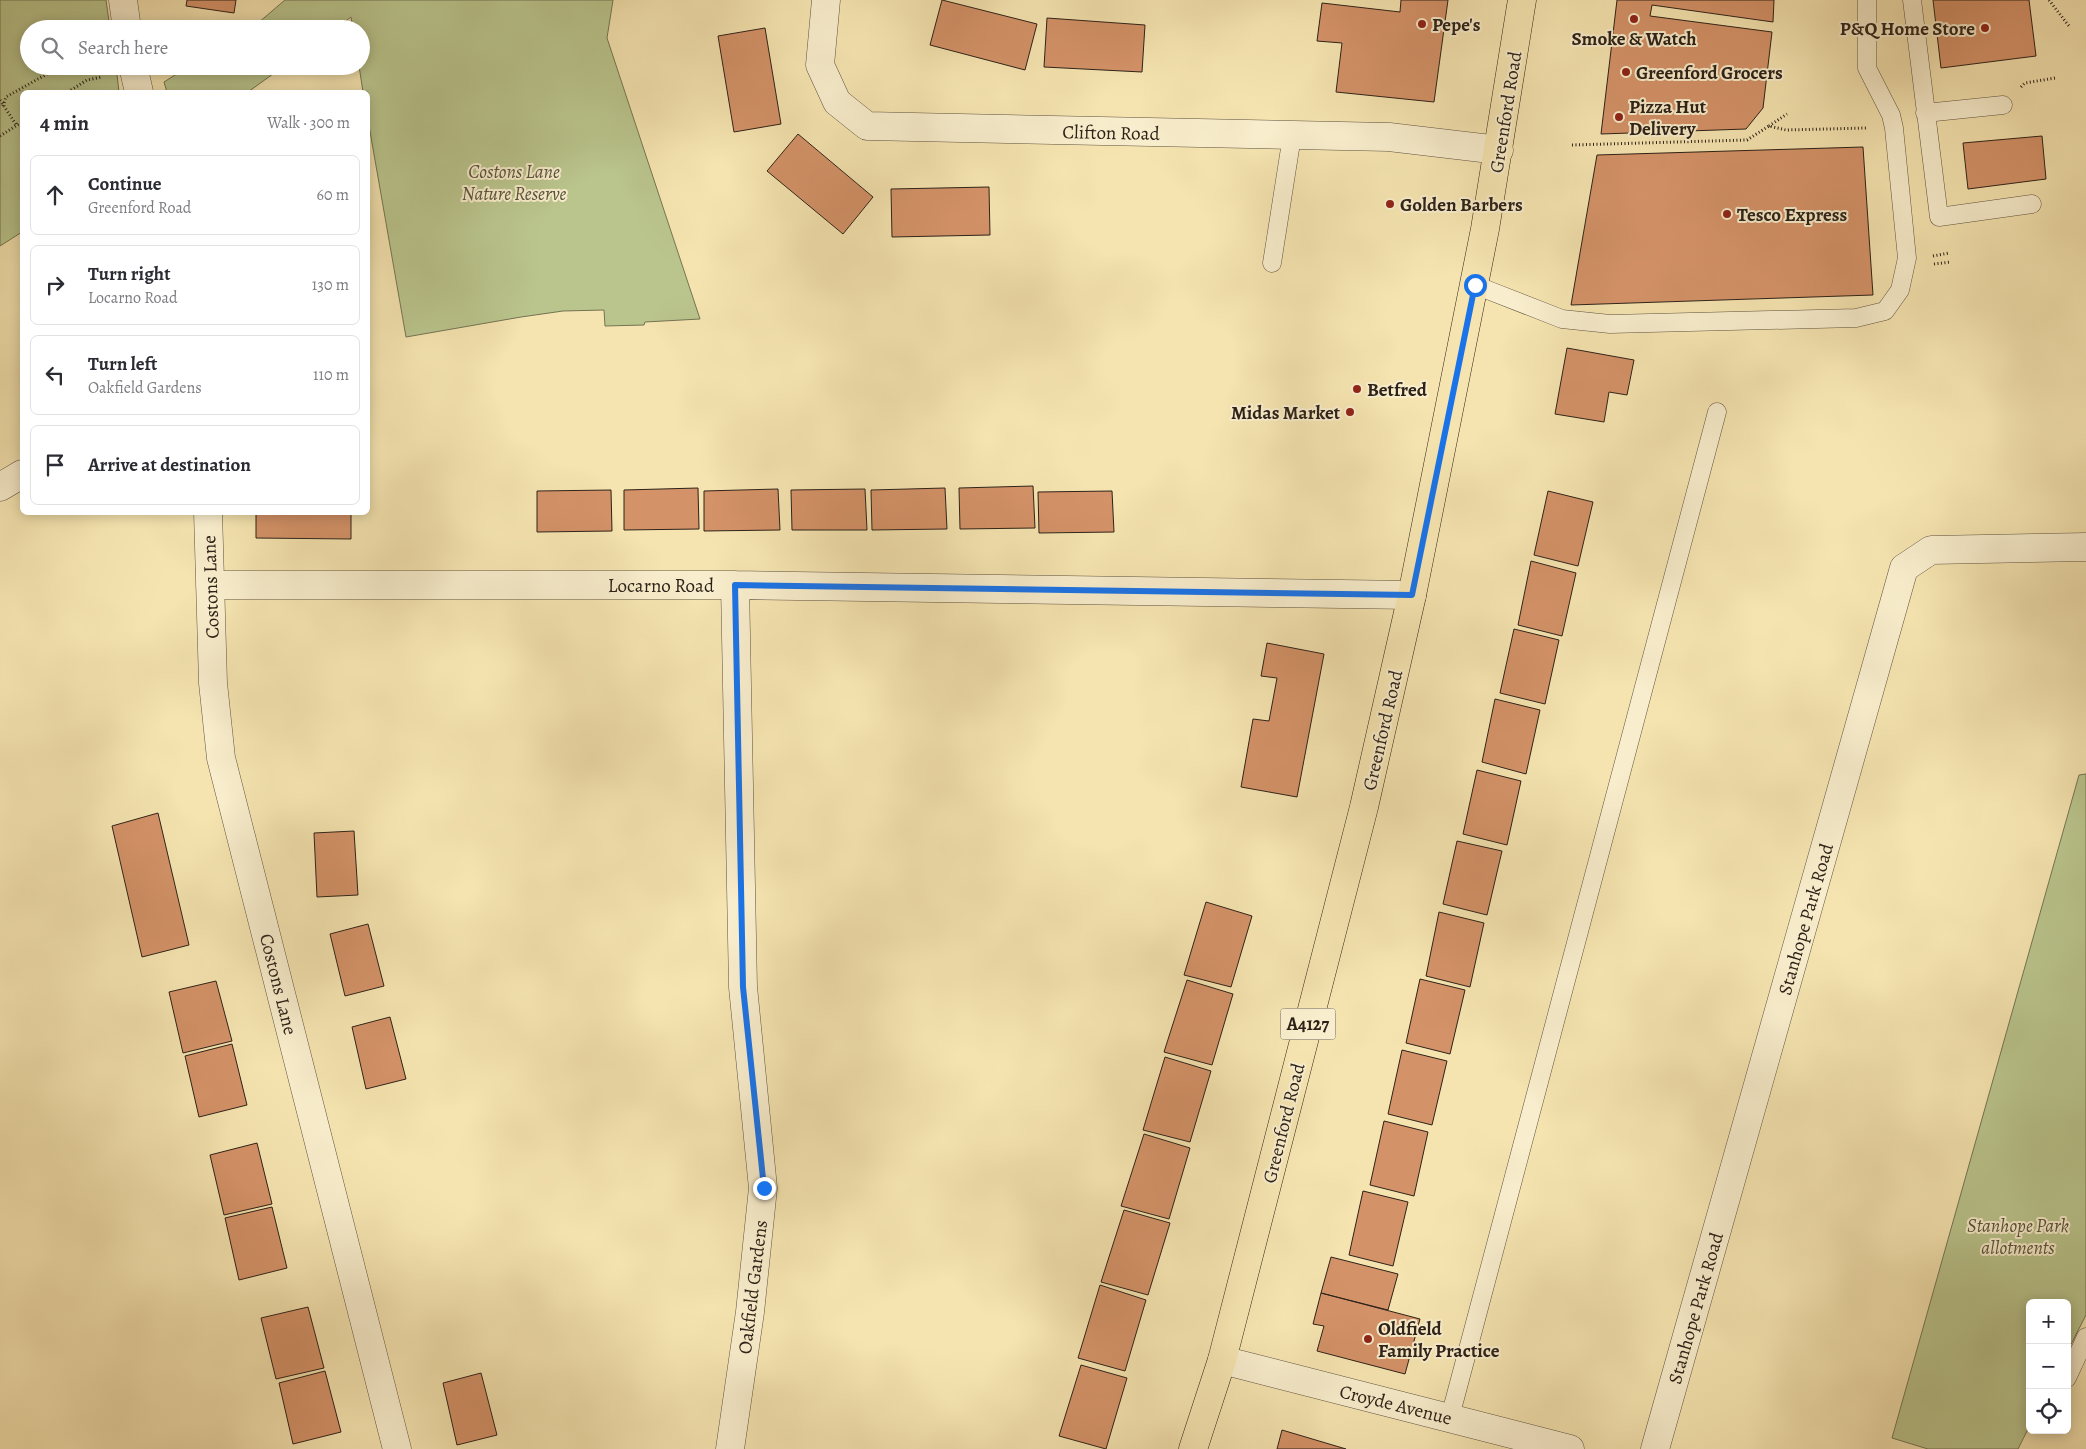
<!DOCTYPE html>
<html lang="en">
<head>
<meta charset="utf-8">
<style>
	:root { --surface:#fff; --page:#f7f7f7; --text:#2b2b33; --muted:#7c7c81; --line:#e1e1e2 }
	body { margin:0; font-family:Alegreya,serif; background:var(--page); color:var(--text) }
	.controls { position:absolute; right:15px; bottom:15px; display:grid; overflow:hidden; border-radius:8px; box-shadow:0 2px 12px #0003 }
	.controls button { width:45px; height:45px; display:grid; place-items:center; padding:0; border:0; border-bottom:1px solid var(--line); background:var(--surface); color:var(--text); font:25px sans-serif }
	.stop { position:absolute; width:15px; height:15px; margin:-11px; border:4px solid #1a73e8; border-radius:50%; background:#fff }
	.stop.end { background:#1a73e8; border-color:#fff; box-shadow:0 1px 5px #0008 }
	.list { margin:0; padding:0; list-style:none }
	h2 { display:flex; justify-content:space-between; align-items:center; height:65px; margin:0; padding:0 20px; font-size:21px }
	h2 small { font-size:16px; font-weight:400; color:var(--muted) }
	.list li { display:grid; grid-template-columns:32px 1fr auto; gap:15px; align-items:center; box-sizing:border-box; height:80px; margin:0 10px 10px; padding:0 10px; border:1px solid var(--line); border-radius:8px }
	.list b { display:block; font-size:19px; white-space:nowrap }
	.list p { margin:0; font-size:16px; white-space:nowrap; color:var(--muted) }
	.list em { font-size:16px; font-style:normal; color:var(--muted) }
	.icon { flex:none; width:28px; height:28px; fill:none; stroke:currentColor; stroke-width:2; stroke-linecap:round; stroke-linejoin:round }
	.map { position:relative; flex:none; width:2086px; height:1449px; overflow:hidden }
	.search { position:absolute; background:var(--surface); box-shadow:0 2px 12px #0003; left:20px; top:20px; width:350px; height:55px; display:flex; align-items:center; gap:12px; box-sizing:border-box; padding:0 18px; border-radius:28px; color:var(--muted); font-size:19px }
	.panel { position:absolute; background:var(--surface); box-shadow:0 2px 12px #0003; left:20px; top:90px; width:350px; height:425px; border-radius:8px }
	.map>svg:first-child { display:block }
	.green { fill:#bac58d; stroke:#747453 }
	.building { fill:#d49268; stroke:#2d2219 }
	.lines { fill:none; stroke-linecap:round; stroke-linejoin:round }
	.service-casing { stroke:#5f523f; stroke-width:19 }
	.minor-casing { stroke:#5f523f; stroke-width:29 }
	.primary-casing { stroke:#2d2219; stroke-width:29 }
	.path { stroke:#2d2219; stroke-width:3; stroke-dasharray:1 2.5; stroke-linecap:butt }
	.service { stroke:#f8edcc; stroke-width:18 }
	.minor { stroke:#f8edcc; stroke-width:28 }
	.primary { stroke:#f5e4b0; stroke-width:28 }
	.route { stroke:#1a73e8; stroke-width:6 }
	.poi-dot { fill:#8f2418; stroke:#f8edcc; stroke-width:2 }
	.labels { text-anchor:middle; stroke-width:4; stroke-linejoin:round; paint-order:stroke }
	.shield { fill:#f8edcc; stroke:#6a5f4f; stroke-width:1 }
	.shield-label { font-size:18px; font-weight:bold; fill:#2d2219 }
	.poi-label { font-size:19px; font-weight:bold; fill:#2d2219; stroke:#f8edcc; text-anchor:start }
	.street-label { font-size:19px; fill:#2d2219; stroke:#f8edcc }
	.park-label { font-size:19px; font-style:italic; fill:#57533c; stroke:#f8edcc }
</style>
</head>
<body>
<div class="map">
<svg width="2086" height="1449" viewBox="0 0 2086 1449">
	<rect width="100%" height="100%" fill="#f5e4b0"/>
	<filter id="stains"><feTurbulence type="fractalNoise" baseFrequency=".004" numOctaves="4"/><feColorMatrix values="0 0 0 0 .2 0 0 0 0 .09 0 0 0 0 .02 0 0 0 .5 -.17"/></filter>
	<radialGradient id="worn" r=".72"><stop offset=".6" stop-color="#630" stop-opacity="0"/><stop offset="1" stop-color="#630" stop-opacity=".3"/></radialGradient>
	<path class="green" d="M0 0H106L110 29H29V66H116L119 92H22V232L0 246Z
		M285 0H613L607 38 700 319 645 322 644 325 605 326 604 310 563 311 521 317 406 337 368 120V92H363L359 66H361V29H353L351 17 335 29H251Z
		M189 66H284L248 92H167L164 82Z
		M2086 774V1315L2067 1352V1303H2030V1425L2018 1449H1928L1892 1438 2079 775Z"/>
	<path class="building" d="M187 0H236L234 13 186 6Z
		M942 0 1037 24 1025 70 930 45Z
		M1401 0H1448L1434 102 1336 92 1342 43 1317 41 1322 3 1400 12Z
		M1617 0H1774L1773 22 1652 5 1650 16 1772 32 1763 108 1746 129 1601 134Z
		M1933 0H2029L2036 56 1941 68Z
		M1047 18 1145 25 1142 72 1044 67Z
		M765 28 781 124 734 132 718 36Z
		M798 134 873 197 843 234 767 171Z
		M2042 136 2046 179 1968 189 1963 143Z
		M1863 147 1873 295 1571 305 1597 155Z
		M989 187 990 235 892 237 891 189Z
		M1567 348 1634 360 1627 395 1609 392 1604 422 1555 414Z
		M1033 486 1035 528 960 529 959 488Z
		M698 488 699 529 624 530V490Z
		M945 488 947 529 872 530 871 490Z
		M778 489 780 530 704 531V491Z
		M865 489 867 530H792L791 490Z
		M611 490 612 531 537 532V491Z
		M1112 491 1114 532 1039 533 1038 492Z
		M1548 491 1593 502 1578 566 1534 555Z
		M256 512H351V539L256 538Z
		M1531 561 1576 573 1562 636 1518 625Z
		M1514 629 1559 640 1545 704 1500 693Z
		M1267 643 1324 654 1297 797 1241 787 1253 719 1269 721 1277 678 1261 676Z
		M1495 699 1540 710 1526 774 1482 762Z
		M1477 770 1521 781 1507 845 1463 834Z
		M158 813 189 945 142 957 112 826Z
		M354 831 358 895 317 897 314 833Z
		M1457 841 1502 851 1487 915 1443 904Z
		M1206 902 1252 916 1231 987 1184 975Z
		M1439 912 1484 923 1470 987 1426 976Z
		M368 924 384 986 345 996 330 934Z
		M1420 979 1465 990 1450 1054 1406 1043Z
		M1187 980 1233 994 1212 1065 1164 1052Z
		M216 981 232 1041 183 1053 169 992Z
		M390 1017 406 1079 366 1089 352 1027Z
		M232 1044 247 1105 199 1117 185 1056Z
		M1402 1050 1447 1061 1432 1125 1388 1114Z
		M1165 1057 1211 1071 1190 1142 1143 1130Z
		M1384 1121 1428 1132 1414 1196 1370 1185Z
		M1144 1134 1190 1148 1169 1219 1121 1206Z
		M257 1143 272 1204 224 1215 210 1155Z
		M1363 1191 1408 1202 1393 1266 1349 1255Z
		M272 1207 287 1268 239 1280 225 1218Z
		M1124 1210 1170 1223 1148 1295 1101 1282Z
		M1331 1257 1398 1274 1388 1310 1321 1293Z
		M1100 1285 1146 1300 1125 1371 1078 1358Z
		M1321 1293 1420 1319 1405 1374 1317 1351 1324 1326 1313 1324Z
		M308 1307 324 1368 276 1379 261 1318Z
		M1081 1365 1127 1378 1106 1449 1059 1436Z
		M325 1371 341 1432 293 1444 279 1383Z
		M481 1373 497 1435 457 1445 443 1383Z
		M1282 1430 1346 1449H1277Z"/>
	<g class="lines">
		<defs>
			<path id="service" d="M1912 0 1939 217 2032 204
				M1925 113 2003 105
				M1272 263 1292 136
				M1475 285 1562 319 1610 324 1856 318 1885 311 1900 290 1907 258 1894 128 1891 115 1867 68V0
				M2067 1378 2086 1337
				M1450 1417 1717 412"/>
			<path id="minor" d="M123 0 127 29
				M826 0 820 65 837 102 867 126 1389 137 1499 150
				M133 66 139 92
				M0 487 22 474
				M208 512 213 683 221 758 397 1449
				M210 585H735L1412 595
				M1222 1360 1570 1449
				M730 1449 750 1312 763 1188 743 987 735 585
				M1655 1449 1904 568 1931 550 2086 547"/>
			<path id="primary" d="M1193 1449 1222 1360 1364 807 1412 595 1485 229 1522 0"/>
		</defs>
		<use href="#service" class="service-casing"/>
		<use href="#minor" class="minor-casing"/>
		<use href="#primary" class="primary-casing"/>
		<path class="path" d="M2049 0 2069 26
			M2021 87 2025 83 2055 78
			M68 92 87 80 102 77
			M0 100 17 126
			M3 106 6 97 61 66
			M1769 126 1787 114
			M0 136 22 122
			M1572 145 1747 140 1769 126 1786 130 1866 128
			M1933 256 1949 253
			M1934 264 1951 262"/>
		<use href="#service" class="service"/>
		<use href="#minor" class="minor"/>
		<use href="#primary" class="primary"/>
	</g>
	<g class="lines">
		<path class="route" d="M764 1188 743 987 735 585 1412 595 1475 285"/>
	</g>
	<g class="poi-dot">
		<circle cx="1634" cy="19" r="5"/>
		<circle cx="1422" cy="24" r="5"/>
		<circle cx="1985" cy="28" r="5"/>
		<circle cx="1626" cy="72" r="5"/>
		<circle cx="1619" cy="117" r="5"/>
		<circle cx="1390" cy="204" r="5"/>
		<circle cx="1727" cy="214" r="5"/>
		<circle cx="1357" cy="389" r="5"/>
		<circle cx="1350" cy="412" r="5"/>
		<circle cx="1368" cy="1339" r="5"/>
	</g>
	<g class="labels">
		<rect class="shield" x="1280.5" y="1008.5" width="55" height="31" rx="4"/>
		<g class="shield-label">
			<text x="1308" y="1030">A4127</text>
		</g>
		<g class="poi-label">
			<text x="1432" y="31">Pepe's</text>
			<text x="1975" y="35" text-anchor="end">P&amp;Q Home Store</text>
			<text x="1634" y="45" text-anchor="middle">Smoke &amp; Watch</text>
			<text x="1636" y="79">Greenford Grocers</text>
			<text x="1629" y="113">Pizza Hut<tspan x="1629" dy="22">Delivery</tspan></text>
			<text x="1400" y="211">Golden Barbers</text>
			<text x="1737" y="221">Tesco Express</text>
			<text x="1367" y="396">Betfred</text>
			<text x="1340" y="419" text-anchor="end">Midas Market</text>
			<text x="1378" y="1335">Oldfield<tspan x="1378" dy="22">Family Practice</tspan></text>
		</g>
		<g class="street-label">
			<text transform="translate(1505 112) rotate(-81)" y="7">Greenford Road</text>
			<text transform="translate(1111 132) rotate(1)" y="7">Clifton Road</text>
			<text x="661" y="592">Locarno Road</text>
			<text transform="translate(210 587) rotate(-92)" y="7">Costons Lane</text>
			<text transform="translate(1382 730) rotate(-77)" y="7">Greenford Road</text>
			<text transform="translate(1805 919) rotate(-74)" y="7">Stanhope Park Road</text>
			<text transform="translate(279 984) rotate(76)" y="7">Costons Lane</text>
			<text transform="translate(1283 1123) rotate(-76)" y="7">Greenford Road</text>
			<text transform="translate(752 1287) rotate(-83)" y="7">Oakfield Gardens</text>
			<text transform="translate(1695 1308) rotate(-74)" y="7">Stanhope Park Road</text>
			<text transform="translate(1396 1404) rotate(14)" y="7">Croyde Avenue</text>
		</g>
		<g class="park-label">
			<text x="514" y="178">Costons Lane<tspan x="514" dy="22">Nature Reserve</tspan></text>
			<text x="2018" y="1232">Stanhope Park<tspan x="2018" dy="22">allotments</tspan></text>
		</g>
	</g>
	<rect width="100%" height="100%" filter="url(#stains)"/>
	<rect width="100%" height="100%" fill="url(#worn)"/>
</svg>
<div class="controls">
<button>+</button>
<button>−</button>
<button><svg class="icon" aria-label="locate" viewBox="0 0 24 24"><circle cx="12" cy="12" r="6"/><path d="M12 2v4M12 18v4M2 12h4M18 12h4"/></svg></button>
</div>
<div class="stop" style="left:1475px;top:285px"></div>
<div class="stop end" style="left:764px;top:1188px"></div>
<div class="search"><svg class="icon" aria-label="search" viewBox="0 0 24 24"><circle cx="10" cy="10" r="6"/><path d="M15 15l6 6"/></svg>Search here</div>
<section class="panel">
<h2>4 min<small>Walk · 300 m</small></h2>
<ul class="list">
<li><svg class="icon" aria-label="ahead" viewBox="0 0 24 24"><path d="M12 20V5M6 11l6-6 6 6"/></svg><div><b>Continue</b><p>Greenford Road</p></div><em>60 m</em></li>
<li><svg class="icon" aria-label="right" viewBox="0 0 24 24"><path d="M7 20v-9h11M14 6l5 5-5 5"/></svg><div><b>Turn right</b><p>Locarno Road</p></div><em>130 m</em></li>
<li><svg class="icon" aria-label="left" viewBox="0 0 24 24"><path d="M17 20v-9H6M10 6l-5 5 5 5"/></svg><div><b>Turn left</b><p>Oakfield Gardens</p></div><em>110 m</em></li>
<li><svg class="icon" aria-label="arrive" viewBox="0 0 24 24"><path d="M6 21V4h12l-3 4 3 4H6"/></svg><div><b>Arrive at destination</b></div></li>
</ul>
</section>
</div>
</body>
</html>
